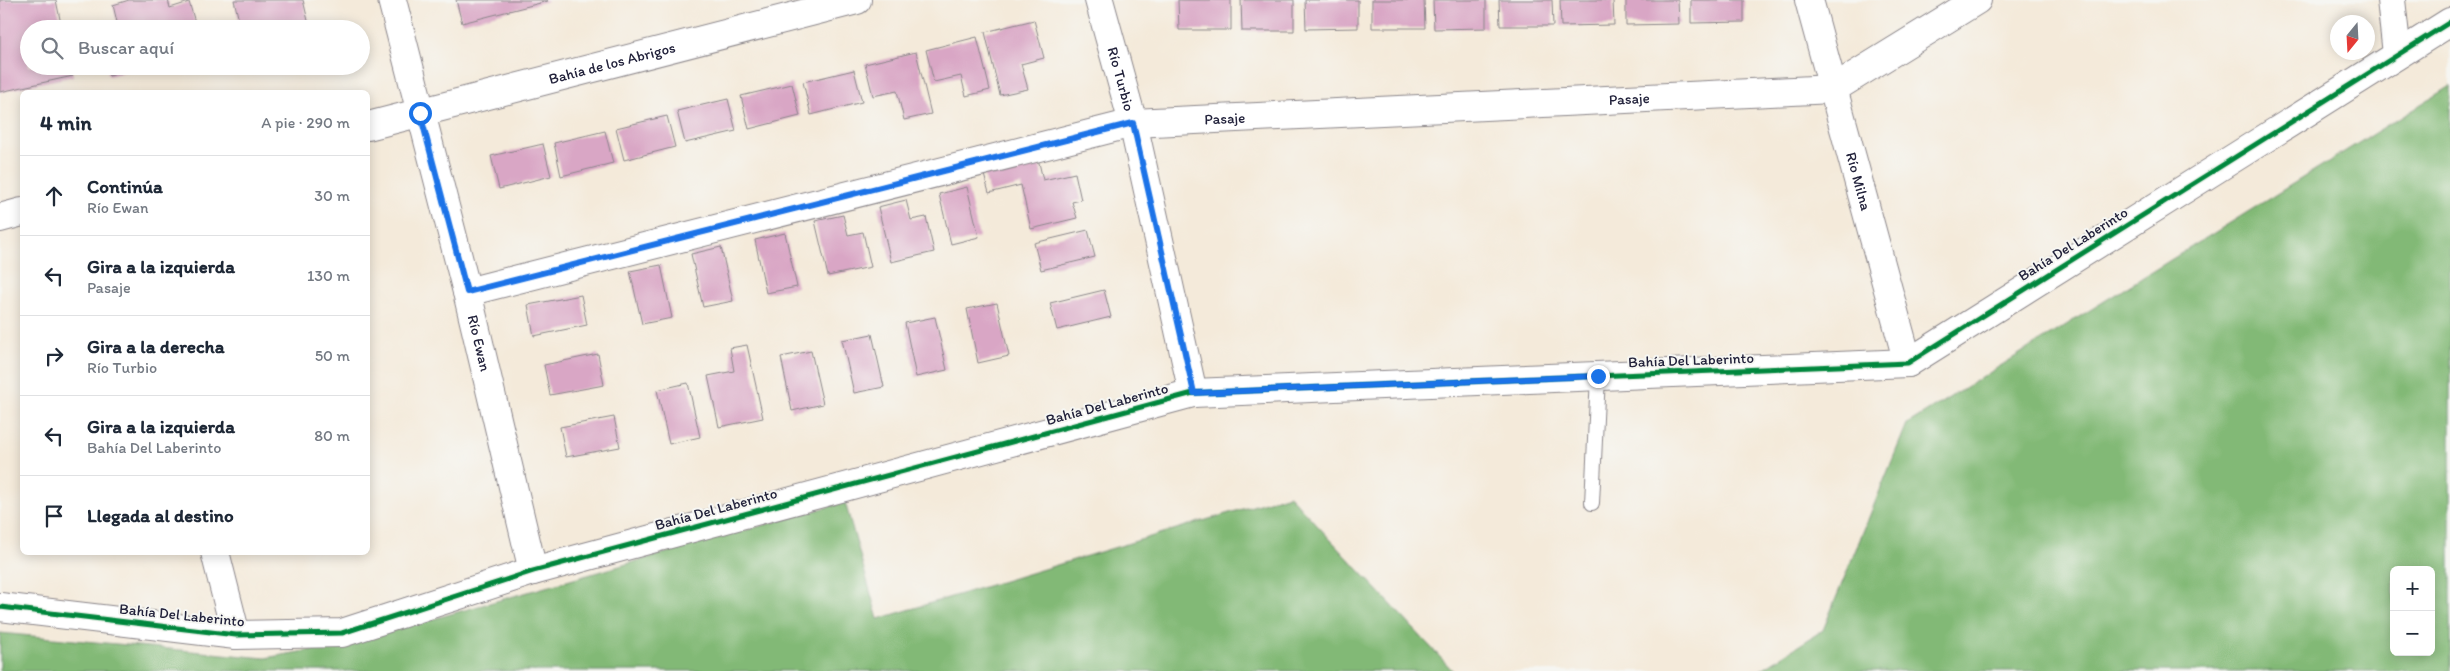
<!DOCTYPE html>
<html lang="es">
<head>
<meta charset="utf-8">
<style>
	:root { --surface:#fff; --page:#f6f6f7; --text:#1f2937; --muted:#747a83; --line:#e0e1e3 }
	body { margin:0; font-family:Itim,sans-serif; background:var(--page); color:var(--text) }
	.controls { position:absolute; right:15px; bottom:15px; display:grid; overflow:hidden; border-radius:8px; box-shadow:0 2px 12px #0003 }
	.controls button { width:45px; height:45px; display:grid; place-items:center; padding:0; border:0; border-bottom:1px solid var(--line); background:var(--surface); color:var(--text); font:25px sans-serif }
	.compass { position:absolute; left:2330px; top:15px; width:45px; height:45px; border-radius:50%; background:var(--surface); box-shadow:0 2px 12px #0003; rotate:198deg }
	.stop { position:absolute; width:15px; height:15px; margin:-11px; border:4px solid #1a73e8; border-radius:50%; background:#fff }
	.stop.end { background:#1a73e8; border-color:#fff; box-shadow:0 1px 5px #0008 }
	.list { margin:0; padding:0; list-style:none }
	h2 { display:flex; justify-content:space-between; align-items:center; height:65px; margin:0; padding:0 20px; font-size:21px }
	h2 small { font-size:16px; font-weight:400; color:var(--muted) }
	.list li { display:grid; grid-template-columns:32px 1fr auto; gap:15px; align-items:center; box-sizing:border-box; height:80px; padding:0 20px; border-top:1px solid var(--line) }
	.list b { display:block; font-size:19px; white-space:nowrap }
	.list p { margin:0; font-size:16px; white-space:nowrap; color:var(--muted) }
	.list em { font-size:16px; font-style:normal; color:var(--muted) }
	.icon { flex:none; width:28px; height:28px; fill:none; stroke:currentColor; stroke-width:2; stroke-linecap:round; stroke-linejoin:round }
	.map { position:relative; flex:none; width:2450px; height:671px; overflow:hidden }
	.search { position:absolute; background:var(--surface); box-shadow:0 2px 12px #0003; left:20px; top:20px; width:350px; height:55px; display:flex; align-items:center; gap:12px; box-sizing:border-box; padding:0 18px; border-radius:28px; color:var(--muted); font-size:19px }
	.panel { position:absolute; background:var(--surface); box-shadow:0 2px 12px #0003; left:20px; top:90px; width:350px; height:465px; border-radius:8px }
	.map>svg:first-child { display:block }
	.forest { fill:#82b976; stroke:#526e58; fill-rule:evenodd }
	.building { fill:#d9a6c5 }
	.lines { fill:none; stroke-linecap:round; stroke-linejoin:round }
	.lane-casing { stroke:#8b868a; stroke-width:16 }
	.street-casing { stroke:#8b868a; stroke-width:30 }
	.lane { stroke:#fff; stroke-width:14 }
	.street { stroke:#fff; stroke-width:28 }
	.cycleway-casing { stroke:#f6f6f2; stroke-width:8 }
	.cycleway { stroke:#00873e; stroke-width:5 }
	.route { stroke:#1a73e8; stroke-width:6 }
	.labels { text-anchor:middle; stroke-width:4; stroke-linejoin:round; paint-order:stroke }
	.street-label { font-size:15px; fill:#22223b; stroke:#f6f6f2 }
</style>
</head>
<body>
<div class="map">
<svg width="2450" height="671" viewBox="0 0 2450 671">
	<rect width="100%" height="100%" fill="#f6f6f2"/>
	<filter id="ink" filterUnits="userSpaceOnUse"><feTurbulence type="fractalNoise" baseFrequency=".02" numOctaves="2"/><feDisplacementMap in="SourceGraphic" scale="10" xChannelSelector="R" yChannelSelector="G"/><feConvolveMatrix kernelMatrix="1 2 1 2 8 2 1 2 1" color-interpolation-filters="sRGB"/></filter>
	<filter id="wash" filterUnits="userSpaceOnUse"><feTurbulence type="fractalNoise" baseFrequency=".0096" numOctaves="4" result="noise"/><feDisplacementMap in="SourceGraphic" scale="20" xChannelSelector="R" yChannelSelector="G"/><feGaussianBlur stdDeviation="1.12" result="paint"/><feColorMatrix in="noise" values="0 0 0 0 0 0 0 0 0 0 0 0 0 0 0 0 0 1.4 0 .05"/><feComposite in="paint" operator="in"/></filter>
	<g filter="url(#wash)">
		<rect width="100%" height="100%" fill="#f4eada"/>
		<path class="forest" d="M2450 86V671H1759L1823 630 1907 424ZM2394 570H2431V652H2394Z
			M1289 495 1453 671H0V633L265 658 345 644 845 502 878 619Z"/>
		<g id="blocks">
			<path class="building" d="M0 0H56L62 29H29V66H71L73 76 0 92Z
				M129 0H168L170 8 189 2 197 29H96L117 22 113 5Z
				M234 0H303L310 29H241Z
				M456 0H547L548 1 462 23Z
				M1178 0H1231V30H1179Z
				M1241 0H1294V31H1242Z
				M1305 0H1358V28L1306 29Z
				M1372 0H1424L1425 28H1372Z
				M1433 0H1486V28L1434 29Z
				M1499 0H1552L1553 26H1500Z
				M1560 0H1613L1614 25 1561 26Z
				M1626 0H1678L1679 24 1626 25Z
				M1691 0H1744V22L1691 23Z
				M1034 20 1044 58 1021 64 1028 89 1000 95 985 32Z
				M977 37 990 90 966 96 961 76 934 82 926 50Z
				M916 52 931 114 904 120 897 91 873 96 865 64Z
				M106 66H141V67L109 76Z
				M854 70 862 102 811 115 803 82Z
				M792 84 800 116 749 129 741 96Z
				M728 99 736 131 685 143 677 111Z
				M667 116 675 147 624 160 616 128Z
				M605 131 613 163 561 176 554 143Z
				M543 144 551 176 499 189 491 156Z
				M1037 154 1043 180 1075 173 1081 200 1072 202 1077 218 1031 229 1021 185 989 193 982 167Z
				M967 187 979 237 951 244 939 194Z
				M906 200 911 220 926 217 934 252 891 262 878 207Z
				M843 215 848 235 863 232 871 267 828 276 815 221Z
				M1088 230 1095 257 1041 270 1034 243Z
				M785 233 797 287 766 293 755 240Z
				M721 247 733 301 703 307 691 254Z
				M661 265 672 318 642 324 630 271Z
				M1104 290 1111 317 1057 330 1050 303Z
				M581 295 587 325 534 336 528 305Z
				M997 303 1009 356 978 363 967 309Z
				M935 317 947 370 916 377 905 323Z
				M872 334 884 387 854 393 842 340Z
				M747 345 763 418 719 427 708 376 734 371 730 348Z
				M811 351 823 404 792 411 781 357Z
				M598 354 604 385 550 395 544 365Z
				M688 383 700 437 669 444 657 390Z
				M614 417 620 447 566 457 560 427Z"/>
		</g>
	</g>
	<g filter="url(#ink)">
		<use href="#blocks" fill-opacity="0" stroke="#8b868a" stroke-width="1"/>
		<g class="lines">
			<defs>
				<path id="lane" d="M1592 503 1598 376"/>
				<g id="street">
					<path id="s1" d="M392 0 467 292 533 571"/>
					<path id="s2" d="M1099 0 1133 123 1193 393"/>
					<path id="s3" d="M1809 0 1908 363"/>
					<path d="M2391 0 2397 54"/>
					<path id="s4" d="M368 126 857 0"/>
					<path d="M0 218 22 212"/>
					<path id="s5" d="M467 292 1133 123 1833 89 1977 0"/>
					<path d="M215 552 236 635"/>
					<path d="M0 607 236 635 342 633 533 571 1193 393 1908 363 2450 22"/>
				</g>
			</defs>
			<use href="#lane" class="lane-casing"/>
			<use href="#street" class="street-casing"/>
			<use href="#lane" class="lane"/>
			<use href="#street" class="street"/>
			<defs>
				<path id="cycleway" d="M0 607 236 635 342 633 533 571 1193 393 1908 363 2450 22"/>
			</defs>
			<use href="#cycleway" class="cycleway-casing"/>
			<use href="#cycleway" class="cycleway"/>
		</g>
	</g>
	<g class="lines" filter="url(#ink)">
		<path class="route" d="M420 113 467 292 1133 123 1194 393 1598 376"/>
	</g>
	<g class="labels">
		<g class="street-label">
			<text dy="5" stroke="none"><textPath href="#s4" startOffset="252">Bahía de los Abrigos</textPath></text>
			<text dy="5" stroke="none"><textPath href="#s2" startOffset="82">Río Turbio</textPath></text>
			<text dy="5" stroke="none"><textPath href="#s5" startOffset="1184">Pasaje</textPath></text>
			<text dy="5" stroke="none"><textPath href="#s5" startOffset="779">Pasaje</textPath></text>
			<text dy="5" stroke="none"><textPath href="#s3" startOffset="188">Río Milna</textPath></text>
			<text transform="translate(2073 244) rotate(-32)" y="5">Bahía Del Laberinto</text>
			<text dy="5" stroke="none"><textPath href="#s1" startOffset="354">Río Ewan</textPath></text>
			<text transform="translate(1691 360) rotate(-2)" y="5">Bahía Del Laberinto</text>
			<text transform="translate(1107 404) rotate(-15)" y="5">Bahía Del Laberinto</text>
			<text transform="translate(716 509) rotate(-15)" y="5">Bahía Del Laberinto</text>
			<text transform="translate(182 615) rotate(6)" y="5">Bahía Del Laberinto</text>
		</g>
	</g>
</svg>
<div class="controls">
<button>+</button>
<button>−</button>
</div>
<svg class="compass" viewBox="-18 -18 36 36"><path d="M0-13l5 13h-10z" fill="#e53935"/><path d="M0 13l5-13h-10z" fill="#747a83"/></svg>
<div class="stop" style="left:420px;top:113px"></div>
<div class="stop end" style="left:1598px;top:376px"></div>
<div class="search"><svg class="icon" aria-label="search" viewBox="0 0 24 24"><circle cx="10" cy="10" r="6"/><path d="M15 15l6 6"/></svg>Buscar aquí</div>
<section class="panel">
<h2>4 min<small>A pie · 290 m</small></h2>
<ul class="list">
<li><svg class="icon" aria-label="ahead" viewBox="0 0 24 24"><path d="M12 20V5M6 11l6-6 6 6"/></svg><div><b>Continúa</b><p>Río Ewan</p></div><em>30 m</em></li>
<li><svg class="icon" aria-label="left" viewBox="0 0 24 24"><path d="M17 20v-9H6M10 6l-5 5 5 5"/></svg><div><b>Gira a la izquierda</b><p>Pasaje</p></div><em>130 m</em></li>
<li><svg class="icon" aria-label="right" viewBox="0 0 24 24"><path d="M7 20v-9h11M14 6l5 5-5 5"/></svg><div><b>Gira a la derecha</b><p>Río Turbio</p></div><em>50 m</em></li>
<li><svg class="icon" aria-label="left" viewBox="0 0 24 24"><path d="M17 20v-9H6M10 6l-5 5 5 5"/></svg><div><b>Gira a la izquierda</b><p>Bahía Del Laberinto</p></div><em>80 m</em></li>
<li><svg class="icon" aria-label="arrive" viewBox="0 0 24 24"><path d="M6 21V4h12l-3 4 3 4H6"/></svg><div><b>Llegada al destino</b></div></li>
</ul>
</section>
</div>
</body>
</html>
